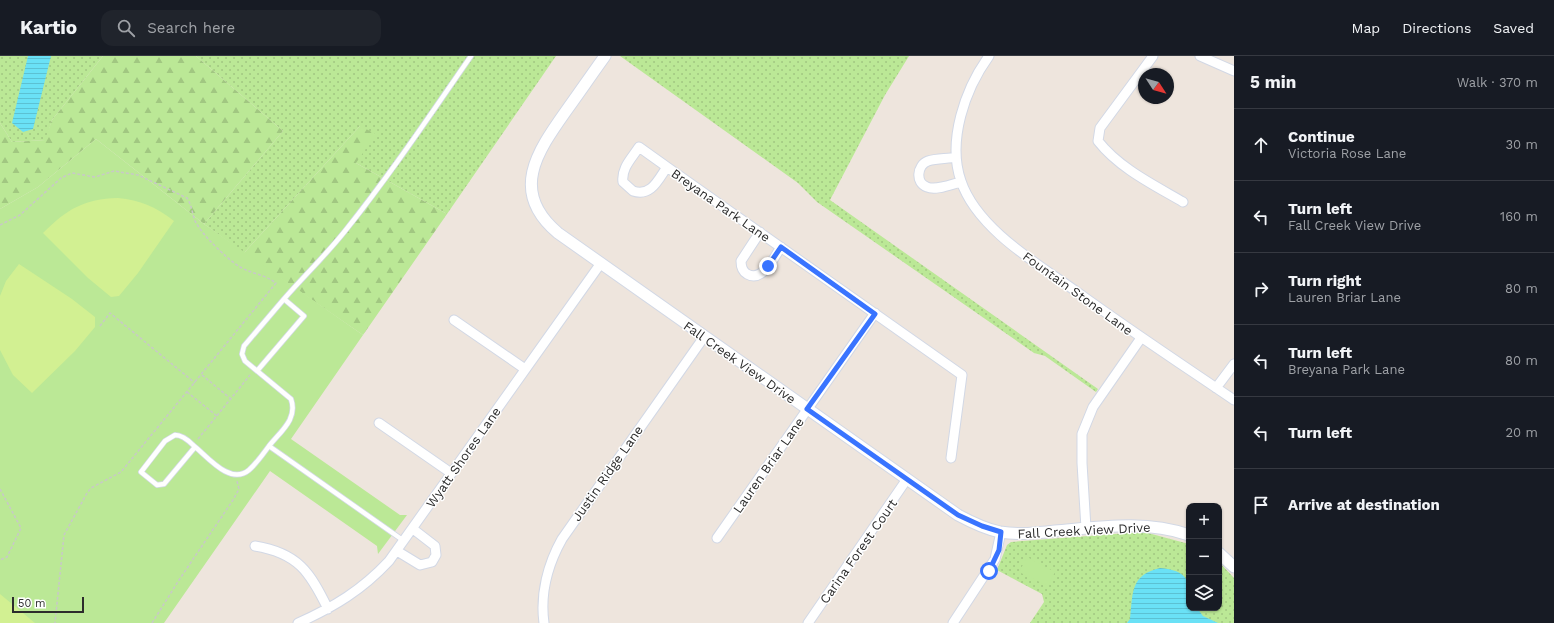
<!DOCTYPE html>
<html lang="en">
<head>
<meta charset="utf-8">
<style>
	:root { --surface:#171b24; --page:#20242c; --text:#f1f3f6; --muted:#9ea1a6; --line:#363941 }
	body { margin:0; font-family:"Work Sans",sans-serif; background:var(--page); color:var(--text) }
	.controls { position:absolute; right:12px; bottom:12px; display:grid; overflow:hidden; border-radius:8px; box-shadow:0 1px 3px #0004 }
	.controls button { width:36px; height:36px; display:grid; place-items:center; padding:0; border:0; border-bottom:1px solid var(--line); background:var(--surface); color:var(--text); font:20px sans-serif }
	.compass { position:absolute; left:1138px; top:12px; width:36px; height:36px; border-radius:50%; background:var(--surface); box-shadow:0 1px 3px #0004; rotate:126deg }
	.scale { position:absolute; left:12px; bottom:10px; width:72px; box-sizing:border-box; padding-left:4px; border:2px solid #2c2c2c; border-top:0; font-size:11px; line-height:14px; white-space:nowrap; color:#2c2c2c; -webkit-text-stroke:3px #fff; paint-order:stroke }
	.stop { position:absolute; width:12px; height:12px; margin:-9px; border:3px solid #3974ff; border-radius:50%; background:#fff }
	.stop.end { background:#3974ff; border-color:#fff; box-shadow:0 1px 4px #0008 }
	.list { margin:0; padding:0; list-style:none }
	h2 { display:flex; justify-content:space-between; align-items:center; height:52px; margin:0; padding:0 16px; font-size:17px }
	h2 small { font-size:13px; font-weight:400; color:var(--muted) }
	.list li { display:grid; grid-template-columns:26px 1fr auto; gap:12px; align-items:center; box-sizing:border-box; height:72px; padding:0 16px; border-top:1px solid var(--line) }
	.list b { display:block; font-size:15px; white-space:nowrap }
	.list p { margin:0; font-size:13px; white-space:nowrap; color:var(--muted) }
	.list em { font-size:13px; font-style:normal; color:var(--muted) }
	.icon { flex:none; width:22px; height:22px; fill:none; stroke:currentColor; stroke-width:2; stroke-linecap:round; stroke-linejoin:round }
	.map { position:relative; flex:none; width:1234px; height:567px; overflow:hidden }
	header { display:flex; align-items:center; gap:24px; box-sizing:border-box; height:56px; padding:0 20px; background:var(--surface); border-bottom:1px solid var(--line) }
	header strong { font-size:19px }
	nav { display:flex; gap:22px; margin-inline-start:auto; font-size:14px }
	.search { width:280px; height:36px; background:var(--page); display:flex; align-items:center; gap:10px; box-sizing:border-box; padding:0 14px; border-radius:12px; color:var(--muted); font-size:15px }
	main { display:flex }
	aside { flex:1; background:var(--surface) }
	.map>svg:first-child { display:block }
	.grass { fill:url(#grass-dots) }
	.forest { fill:url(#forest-firs) }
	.park { fill:#bbe896 }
	.pitch { fill:#d2f092 }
	.water { fill:url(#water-rules) }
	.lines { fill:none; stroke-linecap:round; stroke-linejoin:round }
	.service-casing { stroke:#d2d8e5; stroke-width:6 }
	.minor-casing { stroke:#d2d8e5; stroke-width:11 }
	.tertiary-casing { stroke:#d2d8e5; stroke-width:13 }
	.path { stroke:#c8c8c8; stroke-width:1.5; stroke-dasharray:3 2; stroke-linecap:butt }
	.service { stroke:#fff; stroke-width:4.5 }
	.minor { stroke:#fff; stroke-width:9 }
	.tertiary { stroke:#fff; stroke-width:11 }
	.route { stroke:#3974ff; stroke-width:5 }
	.labels { text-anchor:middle; stroke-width:3; stroke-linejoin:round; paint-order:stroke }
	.street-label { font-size:13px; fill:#2c2c2c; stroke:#fff }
</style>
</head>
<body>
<header>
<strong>Kartio</strong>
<div class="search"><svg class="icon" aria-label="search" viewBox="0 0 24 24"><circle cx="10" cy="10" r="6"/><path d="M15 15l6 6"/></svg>Search here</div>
<nav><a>Map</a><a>Directions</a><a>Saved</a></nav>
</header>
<main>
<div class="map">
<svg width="1234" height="567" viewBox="0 0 1234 567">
	<defs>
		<pattern id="grass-dots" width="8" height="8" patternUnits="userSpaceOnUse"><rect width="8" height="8" fill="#bbe896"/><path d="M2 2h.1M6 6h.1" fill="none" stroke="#a1c781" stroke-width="1.8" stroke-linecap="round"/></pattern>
		<pattern id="forest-firs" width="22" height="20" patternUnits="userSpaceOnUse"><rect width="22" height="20" fill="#bbe896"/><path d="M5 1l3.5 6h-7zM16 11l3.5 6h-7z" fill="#a1c781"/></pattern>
		<pattern id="water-rules" width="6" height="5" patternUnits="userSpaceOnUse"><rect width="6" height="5" fill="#6ae1f6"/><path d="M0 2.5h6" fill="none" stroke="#5cc1d3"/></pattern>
	</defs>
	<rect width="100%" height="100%" fill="#eee5dd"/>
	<path class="grass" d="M0 0H103L52 64 46 84 12 86 0 67Z
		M196 0H556L447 158 356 107 360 70 244 197 204 168 283 75Z
		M620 0H909L885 39 830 144 1098 333 1096 336 1045 300 1034 297 817 146 798 127Z
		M1128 477H1148L1189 488V552H1219V506L1234 522V567H1030L1044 546 1042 538 997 514 1007 489 1011 486Z"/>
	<path class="forest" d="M103 0H196L283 75 204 168 96 83 38 131 0 153V67L12 86 45 84 52 64Z
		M360 70 376 78 356 107 447 158 363 279 244 197Z"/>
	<path class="park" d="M96 83 204 168 363 279 291 383 400 459H407L378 498 377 490 270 415 164 567H0V153L38 131Z
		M1027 501 1055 516 1048 530 1019 516Z"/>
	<path class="pitch" d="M118 142C140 144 156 151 174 165L138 217 119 240 111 241 88 222 43 177C67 153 84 143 118 142Z
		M19 208 72 243 95 261V271L75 295 32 337 13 319 0 294V240L6 225Z
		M0 538 35 567H0Z"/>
	<path class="water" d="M28 0H51L33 73 23 76 12 67Z
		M1160 512C1191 515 1189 526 1189 552H1197L1203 560 1218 567H1127L1130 563C1133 537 1130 519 1160 512Z"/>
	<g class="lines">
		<defs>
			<path id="service" d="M284 243C304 220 326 199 345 175 390 119 430 59 471 0
				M257 315 304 260 284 243 244 290 242 298 245 305 291 343C298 363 281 375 269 390L404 485
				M195 391 164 428 157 429 141 416 165 385 175 379C182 379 188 384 193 389 207 400 230 430 249 414 257 407 263 398 269 390"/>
			<path id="minor" d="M989 0C965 33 947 85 961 125 977 173 1038 208 1077 236 1128 273 1181 308 1234 344
				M1153 0 1100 72 1098 85C1119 112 1154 129 1183 146
				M1200 0 1234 15
				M956 101C948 103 937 102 928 105 917 109 915 127 927 131 936 135 952 128 961 126
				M667 111 639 91C632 102 621 112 623 126L633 135C651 141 658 124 667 111L962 319 951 402
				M760 176 741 205C741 210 742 215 747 218 763 227 774 201 781 191
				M454 264 525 313
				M1216 332 1234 308
				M379 367 451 417
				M1086 472 1082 407V378L1093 351 1141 282
				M717 482 875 257
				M255 490C298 497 310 516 328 553
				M397 495 420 509 432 506 436 499 435 490 413 473
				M298 567C334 551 362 534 389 505L601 207
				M544 567C540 538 548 508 562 483L704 281
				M808 567 907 423
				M953 567 995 503 1001 476"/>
			<path id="tertiary" d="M605 0C592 18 579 37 566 55 537 96 509 136 558 177L958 459C971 466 985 473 1000 476 1019 479 1037 477 1055 475 1101 471 1145 464 1189 479
				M1219 497 1234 511"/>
		</defs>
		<use href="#service" class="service-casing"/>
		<use href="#minor" class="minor-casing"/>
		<use href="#tertiary" class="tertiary-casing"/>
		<path class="path" d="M0 169 20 159 61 122 72 117 95 121 114 115 138 119 187 142C192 150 192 157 195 165 203 180 226 202 240 211 252 218 264 218 276 227L121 416 91 432 87 437 64 479 55 567
			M100 270 110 257 195 327
			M202 319 231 343
			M187 336 217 360
			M198 383 250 319
			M0 433 21 472 7 501 0 504
			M152 567 179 524 233 444 239 433 237 425"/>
		<use href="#service" class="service"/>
		<use href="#minor" class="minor"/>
		<use href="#tertiary" class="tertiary"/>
	</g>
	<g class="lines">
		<path class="route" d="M768 210 781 191 875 258 807 353 958 459 982 470 1001 476 999 494 989 515"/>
	</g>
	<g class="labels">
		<g class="street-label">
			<text transform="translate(721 149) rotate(35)" y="5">Breyana Park Lane</text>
			<text transform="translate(1078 237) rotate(36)" y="5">Fountain Stone Lane</text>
			<text transform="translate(740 306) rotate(35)" y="5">Fall Creek View Drive</text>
			<text transform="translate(463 401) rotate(-55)" y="5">Wyatt Shores Lane</text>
			<text transform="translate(768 409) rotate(-55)" y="5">Lauren Briar Lane</text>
			<text transform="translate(607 417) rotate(-55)" y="5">Justin Ridge Lane</text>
			<text transform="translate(1084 474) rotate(-3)" y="5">Fall Creek View Drive</text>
			<text transform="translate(858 495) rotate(-55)" y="5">Carina Forest Court</text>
		</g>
	</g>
</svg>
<div class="controls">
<button>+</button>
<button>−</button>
<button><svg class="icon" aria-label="layers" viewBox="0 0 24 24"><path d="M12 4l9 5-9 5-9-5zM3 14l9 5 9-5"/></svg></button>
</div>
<svg class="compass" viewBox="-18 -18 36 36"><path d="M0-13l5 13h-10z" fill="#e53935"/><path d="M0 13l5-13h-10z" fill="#9ea1a6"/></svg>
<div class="scale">50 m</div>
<div class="stop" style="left:989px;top:515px"></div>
<div class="stop end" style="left:768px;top:210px"></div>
</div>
<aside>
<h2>5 min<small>Walk · 370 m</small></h2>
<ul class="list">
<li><svg class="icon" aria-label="ahead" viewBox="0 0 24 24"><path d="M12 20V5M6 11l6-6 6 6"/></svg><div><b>Continue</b><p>Victoria Rose Lane</p></div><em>30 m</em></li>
<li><svg class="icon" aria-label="left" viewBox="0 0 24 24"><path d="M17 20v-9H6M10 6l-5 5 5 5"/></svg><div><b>Turn left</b><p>Fall Creek View Drive</p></div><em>160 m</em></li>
<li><svg class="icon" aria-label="right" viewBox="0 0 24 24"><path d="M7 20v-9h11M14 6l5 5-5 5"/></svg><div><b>Turn right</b><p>Lauren Briar Lane</p></div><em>80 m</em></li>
<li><svg class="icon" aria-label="left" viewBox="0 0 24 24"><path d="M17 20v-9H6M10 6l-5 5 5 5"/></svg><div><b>Turn left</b><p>Breyana Park Lane</p></div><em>80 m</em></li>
<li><svg class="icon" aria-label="left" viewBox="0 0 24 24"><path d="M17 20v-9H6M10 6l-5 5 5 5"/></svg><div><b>Turn left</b></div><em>20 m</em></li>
<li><svg class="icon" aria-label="arrive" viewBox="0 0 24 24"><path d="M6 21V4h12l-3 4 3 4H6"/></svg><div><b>Arrive at destination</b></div></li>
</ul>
</aside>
</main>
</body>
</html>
